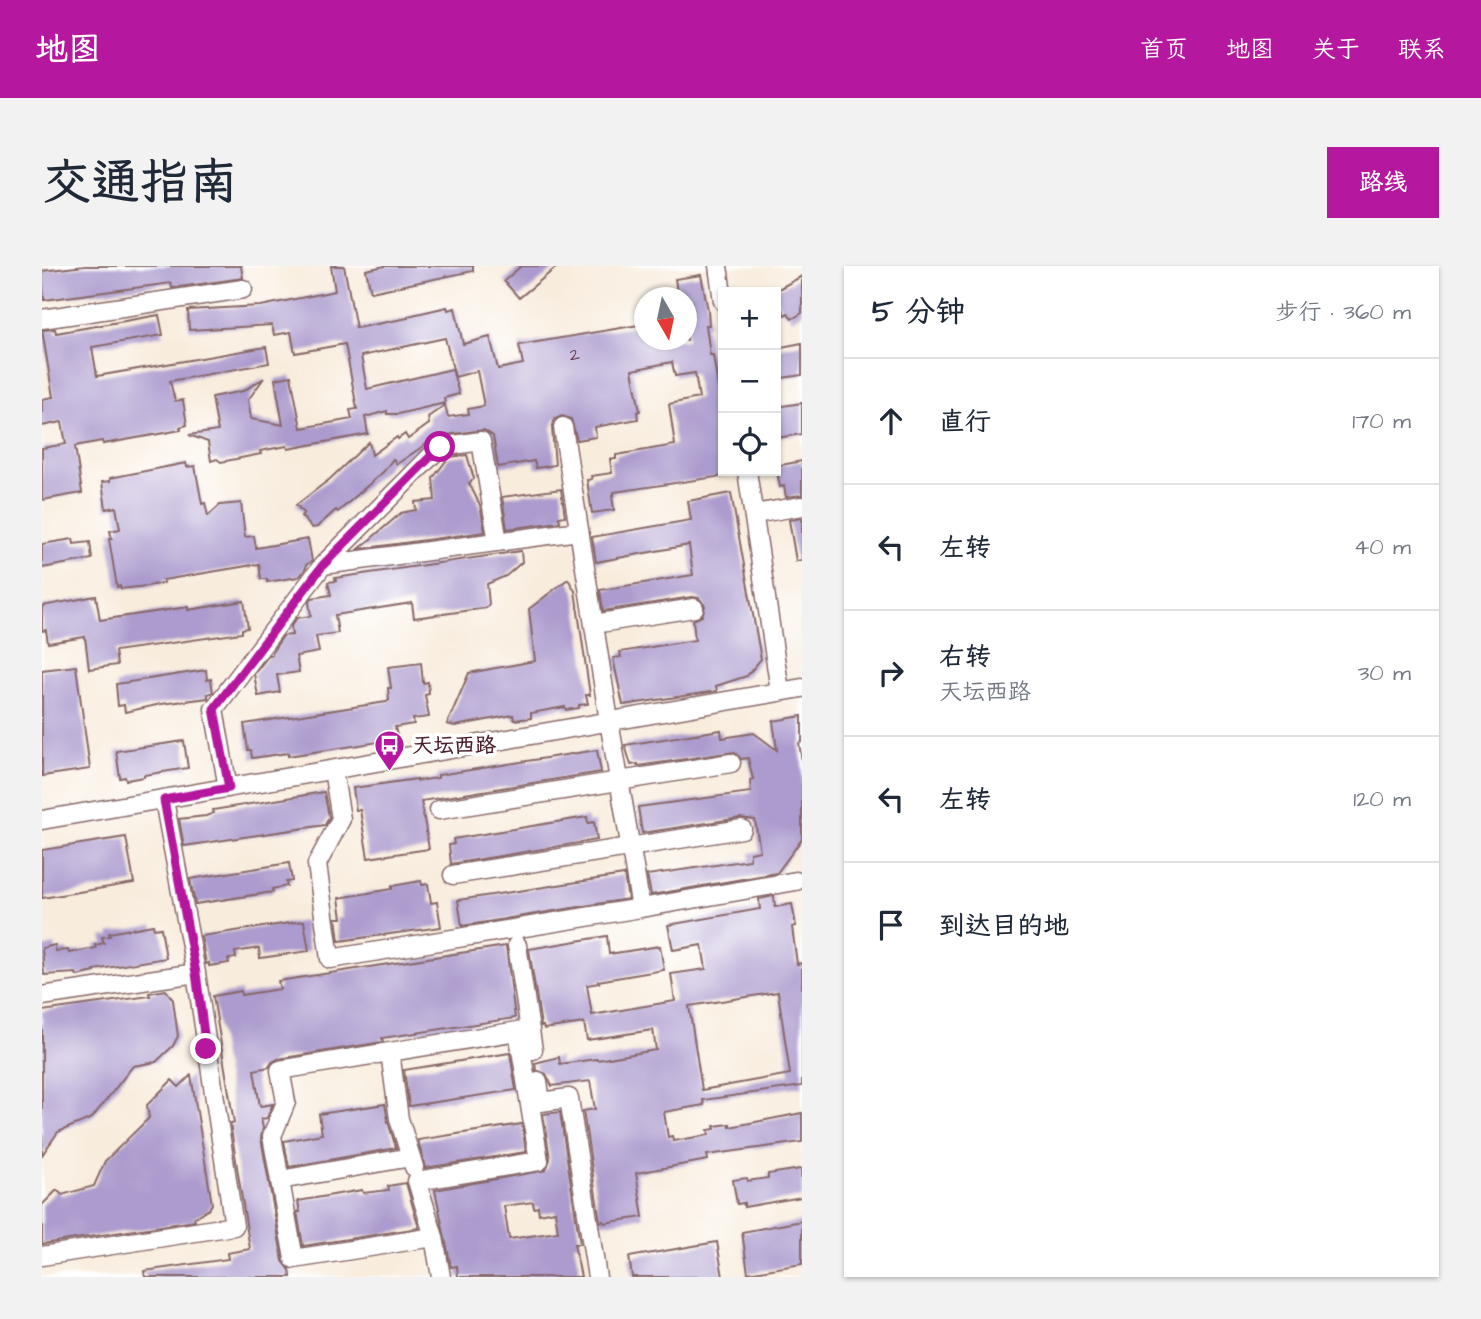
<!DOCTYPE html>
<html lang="zh">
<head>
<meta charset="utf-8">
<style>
	:root { --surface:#fff; --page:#f2f2f3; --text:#1f2937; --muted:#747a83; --line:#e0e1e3; --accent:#b5179e }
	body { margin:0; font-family:"Architects Daughter","LXGW WenKai TC",sans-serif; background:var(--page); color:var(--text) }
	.controls { position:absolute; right:21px; top:21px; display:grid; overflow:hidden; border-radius:0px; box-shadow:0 2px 5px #0004 }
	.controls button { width:63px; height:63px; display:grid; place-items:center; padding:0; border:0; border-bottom:2px solid var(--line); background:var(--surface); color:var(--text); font:35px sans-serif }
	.compass { position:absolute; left:592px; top:21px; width:63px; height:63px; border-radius:50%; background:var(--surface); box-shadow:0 2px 5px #0004; rotate:171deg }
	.stop { position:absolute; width:21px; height:21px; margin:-16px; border:5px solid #b5179e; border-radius:50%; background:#fff }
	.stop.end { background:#b5179e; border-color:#fff; box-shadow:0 2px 7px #0008 }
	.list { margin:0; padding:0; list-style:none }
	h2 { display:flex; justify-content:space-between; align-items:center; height:91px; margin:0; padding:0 28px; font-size:30px }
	h2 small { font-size:23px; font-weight:400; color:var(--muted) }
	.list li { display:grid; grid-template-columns:46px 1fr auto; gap:21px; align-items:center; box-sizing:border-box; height:126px; padding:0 28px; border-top:2px solid var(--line) }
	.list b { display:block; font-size:26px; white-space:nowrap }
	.list p { margin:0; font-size:23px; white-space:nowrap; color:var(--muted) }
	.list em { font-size:23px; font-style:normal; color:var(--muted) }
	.icon { flex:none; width:38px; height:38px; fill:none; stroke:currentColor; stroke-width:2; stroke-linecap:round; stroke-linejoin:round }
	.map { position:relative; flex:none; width:760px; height:1011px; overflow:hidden; border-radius:0px }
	header { display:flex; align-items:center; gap:42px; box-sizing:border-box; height:98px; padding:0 35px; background:var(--accent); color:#fff }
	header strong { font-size:33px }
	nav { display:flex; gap:38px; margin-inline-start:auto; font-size:24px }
	.intro { display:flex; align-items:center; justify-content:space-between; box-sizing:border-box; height:168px; padding:0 42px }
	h1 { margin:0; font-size:49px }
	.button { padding:18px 32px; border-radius:0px; background:var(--accent); color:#fff; font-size:24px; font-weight:700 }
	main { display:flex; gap:42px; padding:0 42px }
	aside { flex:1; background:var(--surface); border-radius:0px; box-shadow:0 2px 5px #0004 }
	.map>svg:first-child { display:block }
	.building { fill:#ac9bce; fill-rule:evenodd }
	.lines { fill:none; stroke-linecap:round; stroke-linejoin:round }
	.minor-casing { stroke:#876769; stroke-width:21 }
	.minor { stroke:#fff; stroke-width:18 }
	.route { stroke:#b5179e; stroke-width:9 }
	.labels { text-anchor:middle; stroke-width:7; stroke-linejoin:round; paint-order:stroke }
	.number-label { font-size:18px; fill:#623e54 }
	.poi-label { font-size:21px; font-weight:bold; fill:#4a1f2b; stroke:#fff; text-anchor:start }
</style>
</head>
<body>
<header>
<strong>地图</strong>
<nav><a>首页</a><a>地图</a><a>关于</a><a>联系</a></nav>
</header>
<div class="intro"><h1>交通指南</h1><a class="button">路线</a></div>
<main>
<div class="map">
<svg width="760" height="1011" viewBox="0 0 760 1011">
	<rect width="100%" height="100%" fill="#fff"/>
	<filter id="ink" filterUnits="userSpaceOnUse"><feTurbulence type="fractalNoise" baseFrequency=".0143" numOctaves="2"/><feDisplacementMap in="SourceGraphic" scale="14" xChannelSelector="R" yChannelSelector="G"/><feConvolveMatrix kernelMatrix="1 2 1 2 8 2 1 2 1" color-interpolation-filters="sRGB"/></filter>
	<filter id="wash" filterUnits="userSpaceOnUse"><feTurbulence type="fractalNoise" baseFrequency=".00686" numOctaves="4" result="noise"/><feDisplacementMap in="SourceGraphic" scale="28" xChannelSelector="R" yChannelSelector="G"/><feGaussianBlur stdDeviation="1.57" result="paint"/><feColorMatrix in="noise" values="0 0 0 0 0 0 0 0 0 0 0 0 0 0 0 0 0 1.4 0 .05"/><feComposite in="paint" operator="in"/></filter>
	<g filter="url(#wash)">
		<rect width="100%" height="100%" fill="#f8ecdc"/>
		<g id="blocks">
			<path class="building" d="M43 0H199L201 12 130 22 129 17 2 34 0 5Z
				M289 0H302L314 62 366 52V50L405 41 406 44 413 42 421 78 448 71 456 103 481 98 477 79 603 58V74H645V32H636L633 13 659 9 666 44 667 59H664L668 89H671L681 154V210L572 226V229H570L572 244 550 247 545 214 550 213 549 210 570 207 568 193H574V189L633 179 627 138 657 132 653 107 633 110 630 96 590 104 598 145 595 146 596 153 553 161 554 171 535 174 529 153 520 150 513 153 510 162 513 199 494 202 492 195 456 201 451 170 442 164 396 170 355 198 351 193 342 205 296 246 294 244 275 261 270 262 259 250 262 247 254 239 288 213 327 176 330 189 355 171 356 173 363 168 366 173 387 158 386 151 403 139 406 151 427 148 426 143 442 140 435 105 413 111 403 72 319 90 325 123 410 103 417 128 402 132 403 137 356 148H345V145L323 151 326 168 246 183 245 180 218 185 219 188 179 196 175 193 169 195 166 176 147 169 176 165 170 131 201 125 222 112 206 134 209 153 241 159 233 113 249 110 259 162 310 153 308 144 315 143 303 78 253 87 249 66 232 69 230 59 147 64 146 44 219 40 293 25Z
				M343 0H431V5L329 26 324 4Z
				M479 0H516L477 32 462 15Z
				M760 10V47L750 53 746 47 743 49 734 33V26H731Z
				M117 49 121 69 50 81 55 110 224 81 227 97 128 115 133 135 141 134 145 159 138 161 139 164 61 178 60 175 33 180 40 227 0 234V182L24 178 20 156 0 160V133L11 131 0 64 13 63 14 67Z
				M760 77V109L734 113V82Z
				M760 137V168L734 172V141Z
				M425 189 432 213 427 217 438 239 443 266 317 283 359 247 374 244 373 236 393 234 391 212 407 191Z
				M760 195V229L744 231 742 220 738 221 734 200Z
				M144 197 145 201 153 200 160 238 163 237 166 250 178 239 199 237 203 271 212 270 214 282 266 273 270 295 264 299V302L259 309 256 311 225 316V313H219L217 298 121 314 122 317 105 320 79 323 78 320 75 321 67 273H70L68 265 78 263 74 241 64 243 60 216 68 215V212Z
				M519 223 523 250 517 251 518 256 465 263 460 231Z
				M689 227 719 393 705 410 674 420 675 425 581 439 571 392 579 391 578 386 653 374 651 354 660 350 663 340 657 332 650 331 561 345 558 324 651 309 647 279 554 296 550 271 649 254 646 235Z
				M760 252V294L754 295 747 254Z
				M31 273 32 278 48 276 50 293 0 302V278Z
				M479 285 480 296 464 310 445 318 447 338 444 342 372 352 370 337 293 349 296 367 274 370 277 386 254 390 257 406 235 409 238 426 216 430 212 408 227 389H230V386L241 370 250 369 249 360 255 352 269 350 267 336 270 332 289 329 286 316 294 315 293 312Z
				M526 313 533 325 548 429H544L546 438 537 439V442L524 444 523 441 489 447V452L472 454 471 449 413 460 405 458 427 407 493 395 487 343Z
				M54 330 58 354 146 341V344L202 335 206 362 200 363V367L73 385 75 399 47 403 43 371 6 377 4 364 0 365V340Z
				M379 397 381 417 386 416 387 428 383 429 387 451 371 453 372 458 353 461 355 470 350 471V474L246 490V487L210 492 209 484H206L202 458 344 436 347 434 346 422H349L346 401Z
				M34 400 48 503 0 510V404Z
				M164 404 165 414 169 413 171 426 166 428V432L119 438 83 446 82 439 76 440 74 418Z
				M760 450V476L757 477 760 495V573L735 607 609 629 605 609 708 594V587L718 585 713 554 698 552 600 567 596 541 709 526 708 514 711 513 706 492 699 493 692 486 596 500V498L589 499 583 479 679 464 680 472 712 467 735 484 731 455Z
				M142 475 146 502 102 509V511L84 514 83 511 78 512 74 485Z
				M555 484 559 506 379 535 387 583 326 592 318 544H314L311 522 375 513V515L396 512V509Z
				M282 526 287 551 283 559 142 580 137 553 164 550 172 547 171 544Z
				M545 551 546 557 552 556 555 574 409 598 407 579 412 578 411 573Z
				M84 571 92 617 0 632V584Z
				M247 597 250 615 244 616 245 620 230 623 231 626 153 638 148 613Z
				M582 609 586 633 420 660 416 634Z
				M379 615 380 619 386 618 389 637 395 636 399 661 297 675 294 652H300L297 632 350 623V620Z
				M732 630 733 641 750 638 754 660 750 661 755 698 760 697V820L661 834 662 839 622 846 626 871 630 870 631 875 667 869 666 864 673 863 672 860 688 858V861L760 847V876L665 889 666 894 594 907 601 951 562 957 561 955 558 956 541 845 553 843 548 815 510 820 504 808 494 804 493 797 517 791 518 798 555 793V794L614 784 611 764 545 774 542 757 502 763 501 760H499L487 683 565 670 567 688 618 680 622 704 556 715 557 717 545 719 550 749 633 735 629 708 664 703 660 679 631 684 626 659 718 643 717 633ZM736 726 748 808 660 824 647 740Z
				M262 655 267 685 218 692 217 682 193 686 194 692 186 693 187 697 167 700V697L164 698 159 670Z
				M111 659 112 663 119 662 124 692 52 704 53 706 35 710 34 707 2 709 0 682 13 679 14 685 26 684 27 687 54 682 53 679 62 677 60 671 68 670 67 667Z
				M464 680 473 752 340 772 341 776 236 793 230 796 227 801 212 804 218 840 231 838 225 852 219 853 221 862 219 872 241 995 248 1004 249 1011H103L102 1005 186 993 185 987 208 983 188 857H192L171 730 199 725V729L238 723 236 715Z
				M124 724 131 734 136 770 131 780 114 796 91 800 50 852 16 866 0 889V745L108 730 107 727Z
				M468 787 474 824 367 840 362 804Z
				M149 809 170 938 167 943 152 952 153 955 0 978V939L15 924 20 929 52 920 63 895 107 852 105 839 130 814 137 821Z
				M343 838 346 856 354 882 247 901 242 875 280 868 277 848Z
				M518 846 538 978H532L539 1011H416L415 1000 409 1001 393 924 504 904 508 893 501 848ZM491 936 492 942 496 941 497 948 513 945 516 966 467 973 462 940Z
				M480 858 484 886 383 902 376 874Z
				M759 903 760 931 702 941V937L695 938 691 914 705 912 706 915 726 912V908Z
				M364 917 377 962 261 980 255 946H258L256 935 320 924 321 927 347 924 346 920Z
				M760 955V998L706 1007 700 966Z
				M675 976 681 1011H590L587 991Z"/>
		</g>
	</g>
	<g filter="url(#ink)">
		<use href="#blocks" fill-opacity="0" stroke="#876769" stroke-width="2"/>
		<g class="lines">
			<defs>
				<path id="minor" d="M676 0 681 35
					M0 53 201 23
					M705 205 738 425
					M712 248 760 240
					M281 299 398 181 439 175 456 276
					M552 358 652 342
					M291 504 299 553 275 598 288 693 599 642 567 455 521 161
					M186 522 172 443 281 299 537 265
					M397 544 689 497
					M0 554 760 422
					M411 609 700 563
					M599 642 754 615
					M475 679 491 784
					M0 730 154 707
					M348 786 357 853 372 901
					M496 815 499 836 527 832 555 1011
					M238 914 369 891
					M392 971 252 993 230 870 244 836 238 804 476 765 497 895 375 915 392 971 399 1011
					M0 990 192 960 154 707 122 534"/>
			</defs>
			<use href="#minor" class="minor-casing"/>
			<use href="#minor" class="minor"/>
		</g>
	</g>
	<g class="lines" filter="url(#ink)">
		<path class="route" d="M164 783 154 707 122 534 187 522 172 443 281 299 398 181"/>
	</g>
	<defs>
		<symbol id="bus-pin" viewBox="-11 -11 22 30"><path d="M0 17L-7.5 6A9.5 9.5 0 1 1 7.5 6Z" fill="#b5179e" stroke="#fff"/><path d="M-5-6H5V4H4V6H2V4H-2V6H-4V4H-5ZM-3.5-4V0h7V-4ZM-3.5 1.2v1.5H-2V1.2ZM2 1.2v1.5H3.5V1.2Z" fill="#fff"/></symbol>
	</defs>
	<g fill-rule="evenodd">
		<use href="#bus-pin" x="330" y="462" width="35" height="47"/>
	</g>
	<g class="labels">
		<g class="number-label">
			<text x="533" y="94">2</text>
		</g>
		<g class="poi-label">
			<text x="370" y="486">天坛西路</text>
		</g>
	</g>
</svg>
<div class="controls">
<button>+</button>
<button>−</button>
<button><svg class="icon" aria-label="locate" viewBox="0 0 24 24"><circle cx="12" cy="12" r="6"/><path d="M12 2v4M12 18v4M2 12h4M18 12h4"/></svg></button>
</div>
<svg class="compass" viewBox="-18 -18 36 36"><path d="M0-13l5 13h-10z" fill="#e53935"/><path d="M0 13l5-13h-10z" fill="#747a83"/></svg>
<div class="stop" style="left:398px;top:181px"></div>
<div class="stop end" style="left:164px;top:783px"></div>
</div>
<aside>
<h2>5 分钟<small>步行 · 360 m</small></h2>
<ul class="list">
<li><svg class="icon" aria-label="ahead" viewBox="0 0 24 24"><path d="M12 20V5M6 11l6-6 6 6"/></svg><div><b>直行</b></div><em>170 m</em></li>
<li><svg class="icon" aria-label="left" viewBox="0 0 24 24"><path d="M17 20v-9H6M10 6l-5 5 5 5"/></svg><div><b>左转</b></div><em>40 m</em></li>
<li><svg class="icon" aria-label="right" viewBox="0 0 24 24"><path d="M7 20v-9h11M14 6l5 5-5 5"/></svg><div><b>右转</b><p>天坛西路</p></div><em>30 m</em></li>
<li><svg class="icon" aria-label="left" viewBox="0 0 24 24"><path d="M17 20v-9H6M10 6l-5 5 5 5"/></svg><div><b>左转</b></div><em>120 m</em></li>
<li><svg class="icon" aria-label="arrive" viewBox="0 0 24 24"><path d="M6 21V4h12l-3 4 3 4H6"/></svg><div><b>到达目的地</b></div></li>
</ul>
</aside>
</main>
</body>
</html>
